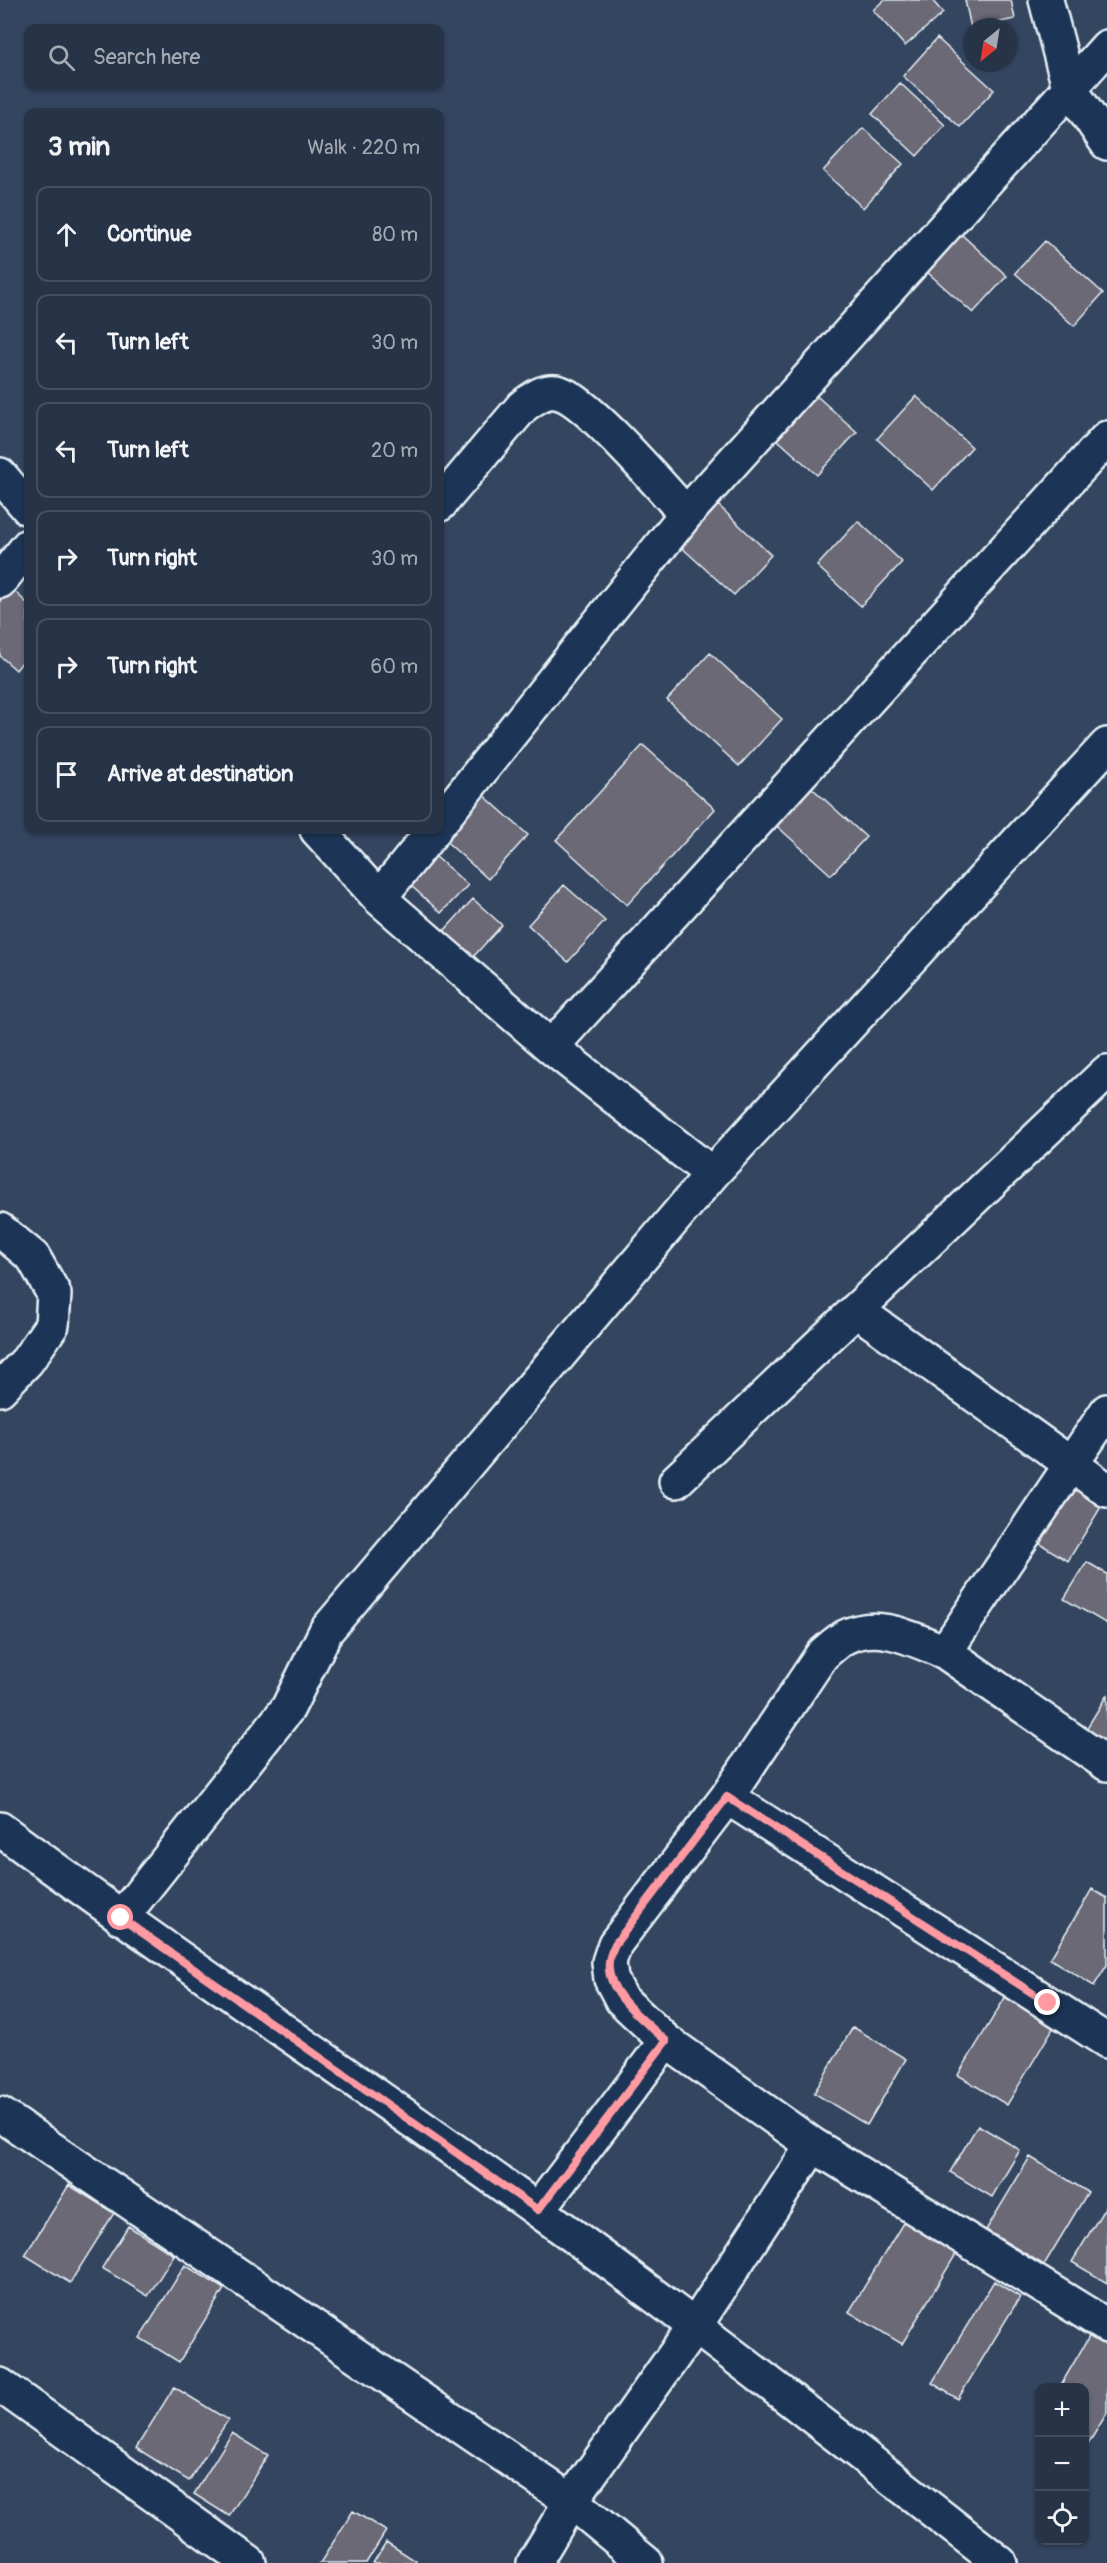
<!DOCTYPE html>
<html lang="en">
<head>
<meta charset="utf-8">
<style>
	:root { --surface:#273448; --page:#333f52; --text:#f1f3f6; --muted:#a4aab4; --line:#434f60 }
	body { margin:0; font-family:Pangolin,sans-serif; background:var(--page); color:var(--text) }
	.controls { position:absolute; right:18px; bottom:18px; display:grid; overflow:hidden; border-radius:12px; box-shadow:0 2px 4px #0004 }
	.controls button { width:54px; height:54px; display:grid; place-items:center; padding:0; border:0; border-bottom:2px solid var(--line); background:var(--surface); color:var(--text); font:30px sans-serif }
	.compass { position:absolute; left:963px; top:18px; width:54px; height:54px; border-radius:50%; background:var(--surface); box-shadow:0 2px 4px #0004; rotate:210deg }
	.stop { position:absolute; width:18px; height:18px; margin:-14px; border:4px solid #ff9aa2; border-radius:50%; background:#fff }
	.stop.end { background:#ff9aa2; border-color:#fff; box-shadow:0 2px 6px #0008 }
	.list { margin:0; padding:0; list-style:none }
	h2 { display:flex; justify-content:space-between; align-items:center; height:78px; margin:0; padding:0 24px; font-size:26px }
	h2 small { font-size:20px; font-weight:400; color:var(--muted) }
	.list li { display:grid; grid-template-columns:39px 1fr auto; gap:18px; align-items:center; box-sizing:border-box; height:96px; margin:0 12px 12px; padding:0 12px; border:2px solid var(--line); border-radius:12px }
	.list b { display:block; font-size:22px; white-space:nowrap }
	.list em { font-size:20px; font-style:normal; color:var(--muted) }
	.icon { flex:none; width:33px; height:33px; fill:none; stroke:currentColor; stroke-width:2; stroke-linecap:round; stroke-linejoin:round }
	.map { position:relative; flex:none; width:1107px; height:2563px; overflow:hidden }
	.search { position:absolute; background:var(--surface); box-shadow:0 2px 4px #0004; left:24px; top:24px; width:420px; height:66px; display:flex; align-items:center; gap:15px; box-sizing:border-box; padding:0 21px; border-radius:12px; color:var(--muted); font-size:22px }
	.panel { position:absolute; background:var(--surface); box-shadow:0 2px 4px #0004; left:24px; top:108px; width:420px; height:726px; border-radius:12px }
	.map>svg:first-child { display:block }
	.building { fill:#6b6975; stroke:#e8f1f8; stroke-width:1.5 }
	.lines { fill:none; stroke-linecap:round; stroke-linejoin:round }
	.minor-casing { stroke:#e8f1f8; stroke-width:38 }
	.minor { stroke:#1d3557; stroke-width:33 }
	.route { stroke:#ff9aa2; stroke-width:8 }
</style>
</head>
<body>
<div class="map">
<svg width="1107" height="2563" viewBox="0 0 1107 2563">
	<rect width="100%" height="100%" fill="#344560"/>
	<filter id="ink" filterUnits="userSpaceOnUse"><feTurbulence type="fractalNoise" baseFrequency=".0167" numOctaves="2"/><feDisplacementMap in="SourceGraphic" scale="12" xChannelSelector="R" yChannelSelector="G"/><feConvolveMatrix kernelMatrix="1 2 1 2 8 2 1 2 1" color-interpolation-filters="sRGB"/></filter>
	<g filter="url(#ink)">
		<path class="building" d="M884 0H932L943 13 905 46 873 10Z
			M965 0H1011L1015 19 971 28Z
			M937 38 994 90 960 127 903 76Z
			M900 83 945 125 917 156 872 114Z
			M863 128 903 164 863 208 823 171Z
			M951 225 1007 276 973 313 917 263Z
			M1045 241 1103 293 1074 326 1015 273Z
			M810 390 857 432 817 475 770 433Z
			M916 396 972 447 933 490 877 439Z
			M718 505 771 555 734 595 680 546Z
			M858 521 902 562 861 606 817 566Z
			M11 588 28 604V655L16 670 0 656V601Z
			M710 653 782 719 739 766 667 700Z
			M643 745 715 809 627 905 556 840Z
			M803 780 866 837 831 875 768 818Z
			M480 792 528 835 488 879 440 836Z
			M434 855 468 885 441 913 408 883Z
			M564 885 605 921 568 962 528 925Z
			M473 899 502 925 473 957 444 931Z
			M1073 1475 1107 1497 1068 1561 1034 1540Z
			M1087 1562 1107 1574V1624L1064 1599Z
			M1107 1695V1744L1085 1731Z
			M1092 1889 1107 1898V1965L1094 1986 1050 1959Z
			M1006 1996 1055 2025 1007 2105 958 2075Z
			M853 2027 906 2059 867 2125 814 2093Z
			M978 2125 1020 2150 992 2197 950 2172Z
			M1030 2157 1088 2192 1044 2265 986 2230Z
			M69 2185 114 2213 70 2283 25 2255Z
			M1107 2204V2283L1072 2262Z
			M906 2218 959 2249 902 2344 849 2312Z
			M128 2226 174 2255 148 2296 102 2268Z
			M185 2265 224 2289 179 2362 140 2338Z
			M994 2281 1020 2297 958 2399 932 2383Z
			M1093 2330 1107 2338V2413L1084 2451V2388H1059Z
			M174 2387 228 2420 189 2481 136 2448Z
			M232 2433 268 2455 229 2516 194 2494Z
			M353 2511 386 2531 366 2563H320Z
			M386 2542 416 2561 415 2563H373Z"/>
		<g class="lines">
			<defs>
				<path id="minor" d="M1046 0 1069 87 1107 143
					M0 475 28 508
					M440 504 523 406C534 398 546 388 560 393 588 401 662 488 686 514
					M0 581 28 546
					M440 822 686 514 1107 47
					M317 830 379 898 551 1047 712 1174 1107 745
					M379 898 434 830
					M551 1047 1107 438
					M0 1230 33 1257 54 1294 52 1325 27 1361 0 1389
					M856 1310 1107 1490
					M676 1481 1107 1072
					M945 1652 1107 1764
					M727 1797 1107 2041
					M0 1829C177 1960 361 2082 539 2211 696 2324 848 2444 1000 2563
					M121 1918 288 1708 326 1631 712 1174
					M0 2114 571 2501 646 2563
					M813 2145 1107 2326
					M538 2210 666 2041
					M0 2385 249 2563
					M534 2563 571 2501 695 2326 813 2145 666 2041 622 2000 611 1979 609 1962 615 1944 727 1797 822 1655C829 1649 837 1641 845 1637 879 1620 912 1639 945 1652L1107 1411"/>
			</defs>
			<use href="#minor" class="minor-casing"/>
			<use href="#minor" class="minor"/>
		</g>
	</g>
	<g class="lines" filter="url(#ink)">
		<path class="route" d="M121 1918 538 2210 666 2041C646 2022 605 1993 609 1962 609 1956 613 1949 615 1944L727 1797 1048 2003"/>
	</g>
</svg>
<div class="controls">
<button>+</button>
<button>−</button>
<button><svg class="icon" aria-label="locate" viewBox="0 0 24 24"><circle cx="12" cy="12" r="6"/><path d="M12 2v4M12 18v4M2 12h4M18 12h4"/></svg></button>
</div>
<svg class="compass" viewBox="-18 -18 36 36"><path d="M0-13l5 13h-10z" fill="#e53935"/><path d="M0 13l5-13h-10z" fill="#a4aab4"/></svg>
<div class="stop" style="left:121px;top:1918px"></div>
<div class="stop end" style="left:1048px;top:2003px"></div>
<div class="search"><svg class="icon" aria-label="search" viewBox="0 0 24 24"><circle cx="10" cy="10" r="6"/><path d="M15 15l6 6"/></svg>Search here</div>
<section class="panel">
<h2>3 min<small>Walk · 220 m</small></h2>
<ul class="list">
<li><svg class="icon" aria-label="ahead" viewBox="0 0 24 24"><path d="M12 20V5M6 11l6-6 6 6"/></svg><div><b>Continue</b></div><em>80 m</em></li>
<li><svg class="icon" aria-label="left" viewBox="0 0 24 24"><path d="M17 20v-9H6M10 6l-5 5 5 5"/></svg><div><b>Turn left</b></div><em>30 m</em></li>
<li><svg class="icon" aria-label="left" viewBox="0 0 24 24"><path d="M17 20v-9H6M10 6l-5 5 5 5"/></svg><div><b>Turn left</b></div><em>20 m</em></li>
<li><svg class="icon" aria-label="right" viewBox="0 0 24 24"><path d="M7 20v-9h11M14 6l5 5-5 5"/></svg><div><b>Turn right</b></div><em>30 m</em></li>
<li><svg class="icon" aria-label="right" viewBox="0 0 24 24"><path d="M7 20v-9h11M14 6l5 5-5 5"/></svg><div><b>Turn right</b></div><em>60 m</em></li>
<li><svg class="icon" aria-label="arrive" viewBox="0 0 24 24"><path d="M6 21V4h12l-3 4 3 4H6"/></svg><div><b>Arrive at destination</b></div></li>
</ul>
</section>
</div>
</body>
</html>
